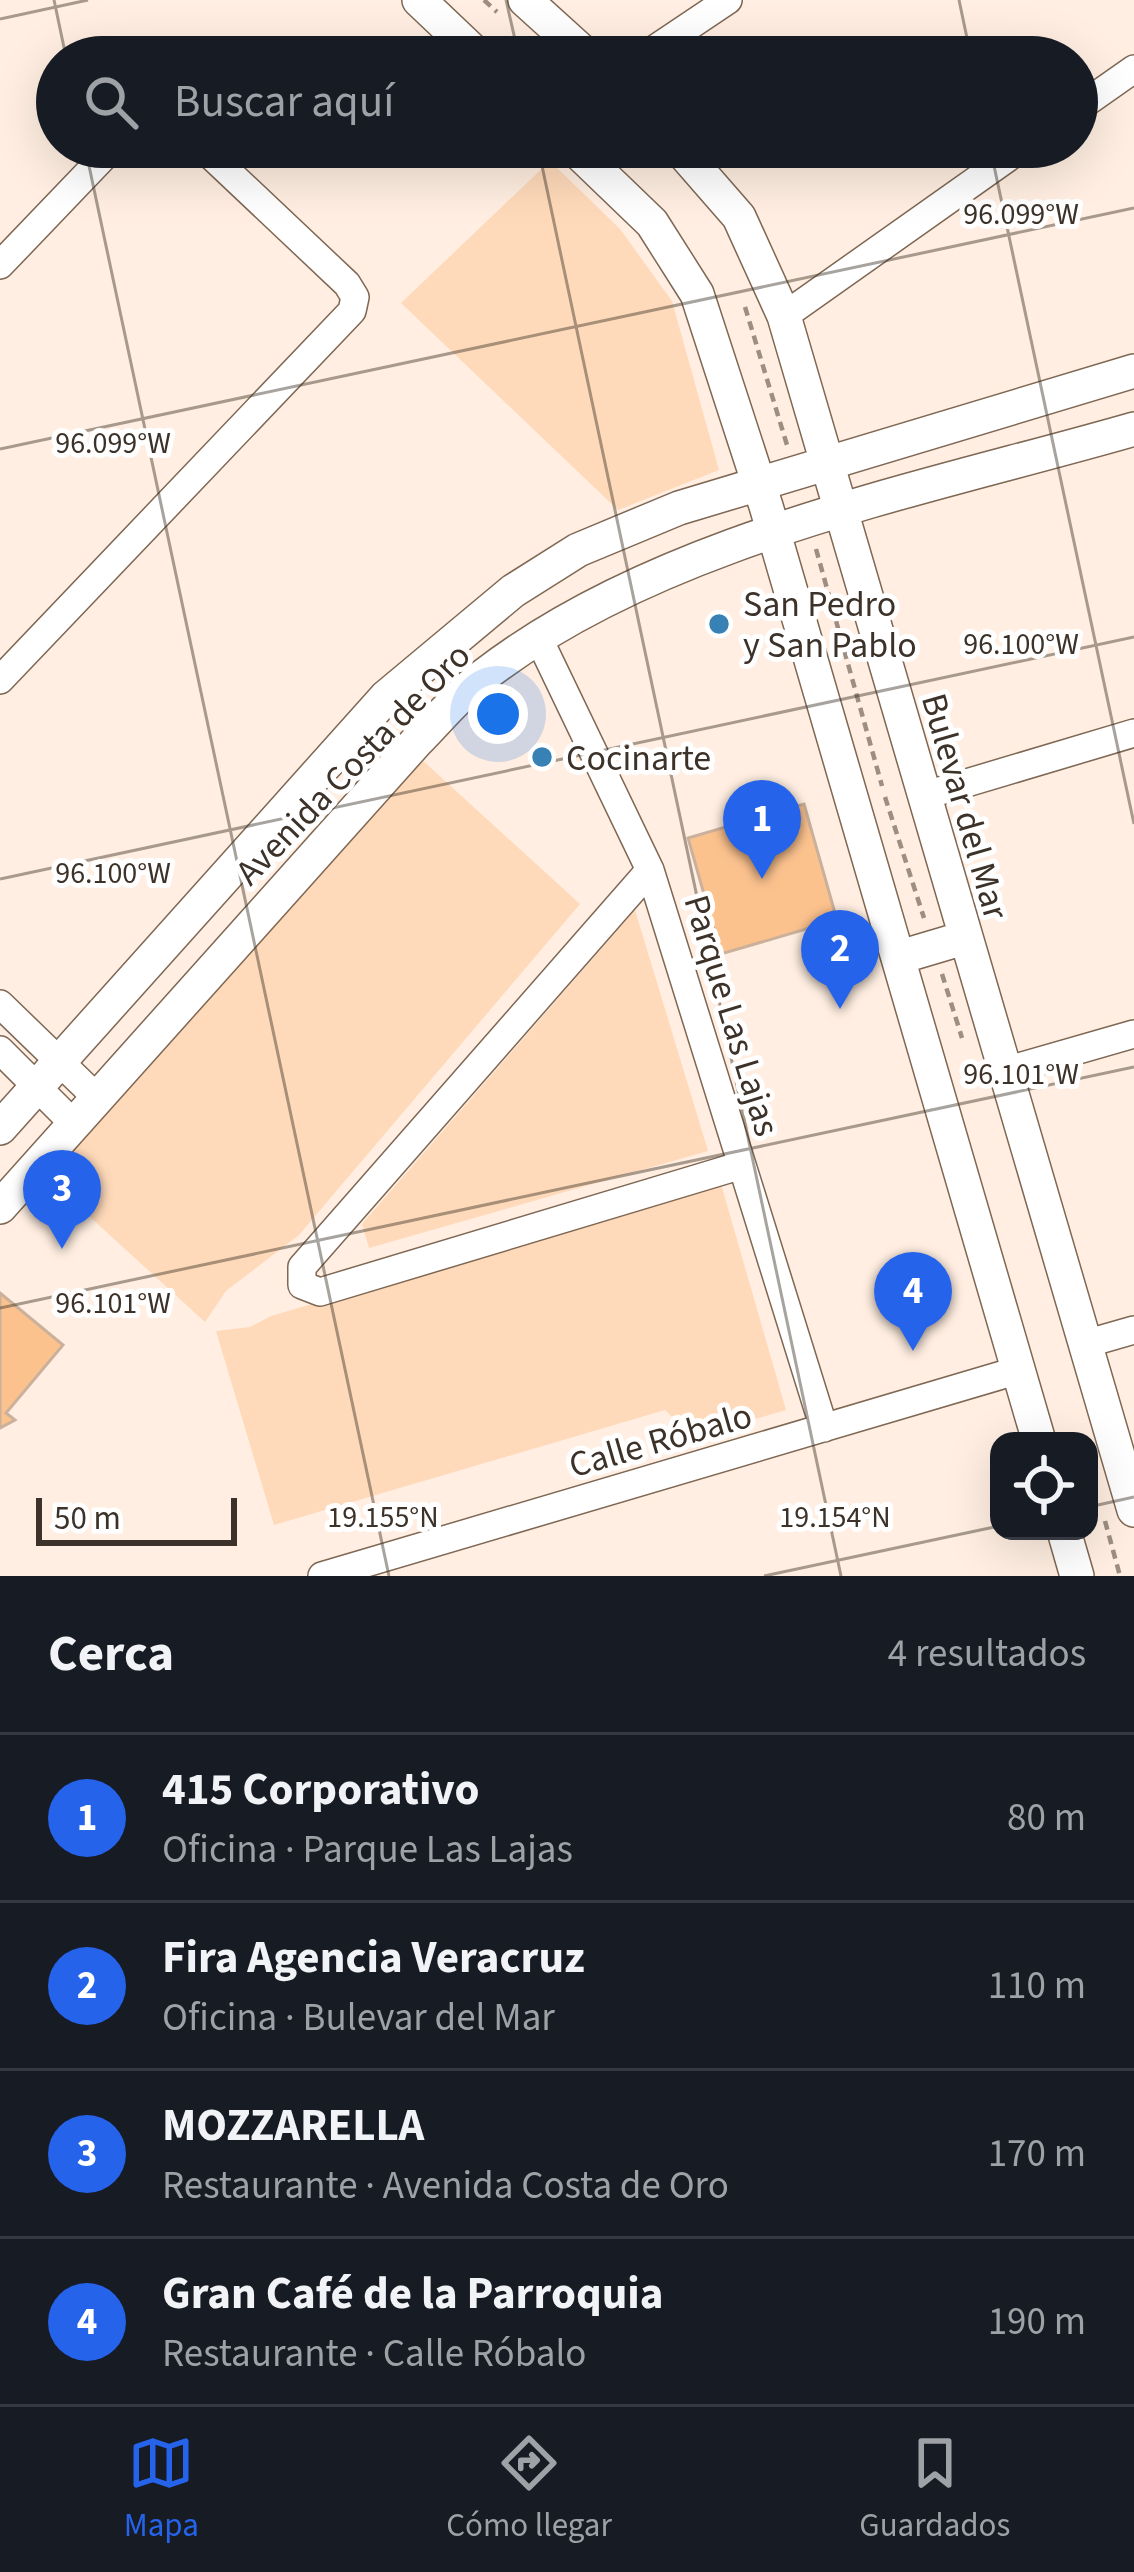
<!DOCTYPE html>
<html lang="es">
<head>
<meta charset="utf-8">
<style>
	:root { --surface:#171b24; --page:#242831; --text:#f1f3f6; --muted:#9ea1a6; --line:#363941; --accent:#2563eb }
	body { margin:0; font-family:"Source Sans 3",sans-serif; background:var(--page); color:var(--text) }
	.controls { position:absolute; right:36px; bottom:36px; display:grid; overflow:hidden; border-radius:24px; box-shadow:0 12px 48px #0002 }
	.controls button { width:108px; height:108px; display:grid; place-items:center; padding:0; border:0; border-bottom:3px solid var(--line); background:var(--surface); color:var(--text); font:60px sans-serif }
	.scale { position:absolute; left:36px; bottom:30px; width:201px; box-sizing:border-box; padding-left:12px; border:6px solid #3c3229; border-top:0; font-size:33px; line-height:42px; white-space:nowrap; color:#3c3229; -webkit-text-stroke:9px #fff; paint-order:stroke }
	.you { position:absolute; left:498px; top:714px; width:42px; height:42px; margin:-30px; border:9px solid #fff; border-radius:50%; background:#1a73e8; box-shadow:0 0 0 18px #1a73e833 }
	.badge { display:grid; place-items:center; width:78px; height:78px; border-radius:50%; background:var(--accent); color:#fff; font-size:39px; font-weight:700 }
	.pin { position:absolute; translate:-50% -99px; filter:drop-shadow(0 3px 6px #0008) }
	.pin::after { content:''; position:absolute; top:63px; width:42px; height:36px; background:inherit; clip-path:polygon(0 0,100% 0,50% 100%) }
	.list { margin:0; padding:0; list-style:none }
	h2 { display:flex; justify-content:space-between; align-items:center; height:156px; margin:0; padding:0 48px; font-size:51px }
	h2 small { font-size:39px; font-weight:400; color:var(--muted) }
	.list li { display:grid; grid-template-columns:78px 1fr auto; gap:36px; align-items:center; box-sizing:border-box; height:168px; padding:0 48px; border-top:3px solid var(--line) }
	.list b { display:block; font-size:45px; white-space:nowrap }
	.list p { margin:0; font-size:39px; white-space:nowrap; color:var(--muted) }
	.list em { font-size:39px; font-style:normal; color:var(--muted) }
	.icon { flex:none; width:66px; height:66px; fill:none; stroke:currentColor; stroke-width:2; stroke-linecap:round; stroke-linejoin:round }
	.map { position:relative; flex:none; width:1134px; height:1576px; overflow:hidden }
	.search { position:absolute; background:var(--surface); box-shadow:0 12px 48px #0002; left:36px; right:36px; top:36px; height:132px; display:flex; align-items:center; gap:30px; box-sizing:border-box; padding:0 42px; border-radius:66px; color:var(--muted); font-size:45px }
	.sheet { height:828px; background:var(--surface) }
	nav { display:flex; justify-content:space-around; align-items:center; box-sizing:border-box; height:168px; border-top:3px solid var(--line); background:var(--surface); font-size:33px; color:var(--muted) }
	nav a { display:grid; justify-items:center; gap:6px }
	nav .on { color:var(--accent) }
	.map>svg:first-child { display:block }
	.green { fill:#ffdaba }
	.building { fill:#fcc28e; stroke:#cbb19b; stroke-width:3 }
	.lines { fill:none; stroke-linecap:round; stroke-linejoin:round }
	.minor-casing { stroke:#7e6753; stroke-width:30 }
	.tertiary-casing { stroke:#7e6753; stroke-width:36 }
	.path { stroke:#9c8e83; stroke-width:4.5; stroke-dasharray:9 6; stroke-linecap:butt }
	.minor { stroke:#fff; stroke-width:27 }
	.tertiary { stroke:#fff; stroke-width:33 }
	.ticks { fill:none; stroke:#3c3229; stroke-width:3; stroke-opacity:0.45 }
	.poi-dot { fill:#3881b5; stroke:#fff; stroke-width:4.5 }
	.labels { text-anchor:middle; stroke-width:10; stroke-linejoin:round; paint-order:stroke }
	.poi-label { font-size:36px; fill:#3c3229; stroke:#fff; text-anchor:start }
	.street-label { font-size:36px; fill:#3c3229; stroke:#fff }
	.ticks-label { font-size:30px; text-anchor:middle; fill:#3c3229; stroke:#fff; stroke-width:10; stroke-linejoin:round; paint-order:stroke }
</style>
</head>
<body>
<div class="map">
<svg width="1134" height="1576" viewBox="0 0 1134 1576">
	<rect width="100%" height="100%" fill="#ffeee1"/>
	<path class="green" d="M550 161 620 229 672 301 719 470 618 510 401 303Z
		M421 759 580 904 299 1235 226 1291 205 1322 45 1176Z
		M635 910 708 1151 369 1248 362 1224Z
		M721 1184 786 1410 693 1437 665 1410 274 1525 216 1331 250 1327 271 1316Z"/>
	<path class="building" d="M804 804 837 920 721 954 688 838Z
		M0 1293 63 1345 6 1413 15 1420 0 1428Z"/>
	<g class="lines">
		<defs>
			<path id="minor" d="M643 57 728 0
				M1077 109 1134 69
				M0 265 113 147
				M784 316 1023 147
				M538 637 650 870 824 1428
				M0 680 352 311 355 297 347 284 202 147
				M923 796 1134 733
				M650 870 302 1267V1285L320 1292 742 1165
				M0 1004 95 1096
				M0 1050 73 1123
				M1005 1071 1134 1034
				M1085 1344 1134 1330
				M322 1576 1019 1370"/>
			<path id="tertiary" d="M419 0 479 57
				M525 0 588 57
				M573 147 652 223 697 294 766 506 1039 1441
				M678 147 739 217 784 316 1134 1510
				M900 957 964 938
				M0 1128 386 697 513 591 578 550 679 508 1134 371
				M0 1207 417 741C438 720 458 695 482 677 657 540 922 490 1134 429
				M1064 1531 1077 1576"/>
		</defs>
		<use href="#minor" class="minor-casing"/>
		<use href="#tertiary" class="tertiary-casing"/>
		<path class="path" d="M484 0 497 12
			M745 307 787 445
			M816 549 882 786
			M885 797 924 918
			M942 974 962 1038
			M1105 1521 1120 1576"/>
		<use href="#minor" class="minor"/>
		<use href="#tertiary" class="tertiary"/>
	</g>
	<path class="ticks" d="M54 0 66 57M506 0 519 57M959 0 971 57M0 19 88 0M85 147 389 1576M538 147 841 1576M990 147 1134 824M0 449 1134 208M0 879 1134 637M0 1308 1134 1067M1089 1507 1134 1497M764 1576 999 1526"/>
	<g class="poi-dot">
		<circle cx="719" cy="624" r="12"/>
		<circle cx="542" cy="757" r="12"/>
	</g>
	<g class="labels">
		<g class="poi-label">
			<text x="743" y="616">San Pedro<tspan x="743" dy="41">y San Pablo</tspan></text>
			<text x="566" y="770">Cocinarte</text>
		</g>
		<g class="street-label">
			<text transform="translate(352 763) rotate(-46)" y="13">Avenida Costa de Oro</text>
			<text transform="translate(966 806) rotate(74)" y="13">Bulevar del Mar</text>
			<text transform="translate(733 1015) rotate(73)" y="13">Parque Las Lajas</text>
			<text transform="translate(660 1439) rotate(-16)" y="13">Calle Róbalo</text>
		</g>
	</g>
	<g class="ticks-label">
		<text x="1021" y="224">96.099°W</text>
		<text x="113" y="453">96.099°W</text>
		<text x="1021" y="654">96.100°W</text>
		<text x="113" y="883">96.100°W</text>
		<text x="1021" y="1084">96.101°W</text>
		<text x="113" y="1313">96.101°W</text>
		<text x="383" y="1527">19.155°N</text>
		<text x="835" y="1527">19.154°N</text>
	</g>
</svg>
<div class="controls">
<button><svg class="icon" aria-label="locate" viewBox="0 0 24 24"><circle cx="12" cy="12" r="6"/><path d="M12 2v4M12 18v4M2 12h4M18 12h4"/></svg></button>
</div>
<div class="scale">50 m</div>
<div class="you"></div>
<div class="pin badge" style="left:762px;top:879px">1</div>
<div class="pin badge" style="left:840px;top:1009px">2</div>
<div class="pin badge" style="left:62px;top:1249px">3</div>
<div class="pin badge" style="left:913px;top:1351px">4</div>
<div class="search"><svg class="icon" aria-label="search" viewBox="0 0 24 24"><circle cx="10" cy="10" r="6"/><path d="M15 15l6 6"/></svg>Buscar aquí</div>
</div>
<section class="sheet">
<h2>Cerca<small>4 resultados</small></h2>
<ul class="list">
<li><span class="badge">1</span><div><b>415 Corporativo</b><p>Oficina · Parque Las Lajas</p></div><em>80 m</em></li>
<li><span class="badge">2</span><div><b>Fira Agencia Veracruz</b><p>Oficina · Bulevar del Mar</p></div><em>110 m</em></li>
<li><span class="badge">3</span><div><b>MOZZARELLA</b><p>Restaurante · Avenida Costa de Oro</p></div><em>170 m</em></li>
<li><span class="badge">4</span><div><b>Gran Café de la Parroquia</b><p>Restaurante · Calle Róbalo</p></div><em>190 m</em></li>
</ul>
</section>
<nav>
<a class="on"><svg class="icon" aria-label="map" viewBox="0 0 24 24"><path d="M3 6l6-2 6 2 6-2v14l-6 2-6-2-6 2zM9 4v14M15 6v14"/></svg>Mapa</a>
<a><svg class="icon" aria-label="directions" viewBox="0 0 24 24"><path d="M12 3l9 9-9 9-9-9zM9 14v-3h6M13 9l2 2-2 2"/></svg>Cómo llegar</a>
<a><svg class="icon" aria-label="saved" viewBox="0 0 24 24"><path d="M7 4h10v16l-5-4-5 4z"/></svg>Guardados</a>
</nav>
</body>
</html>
